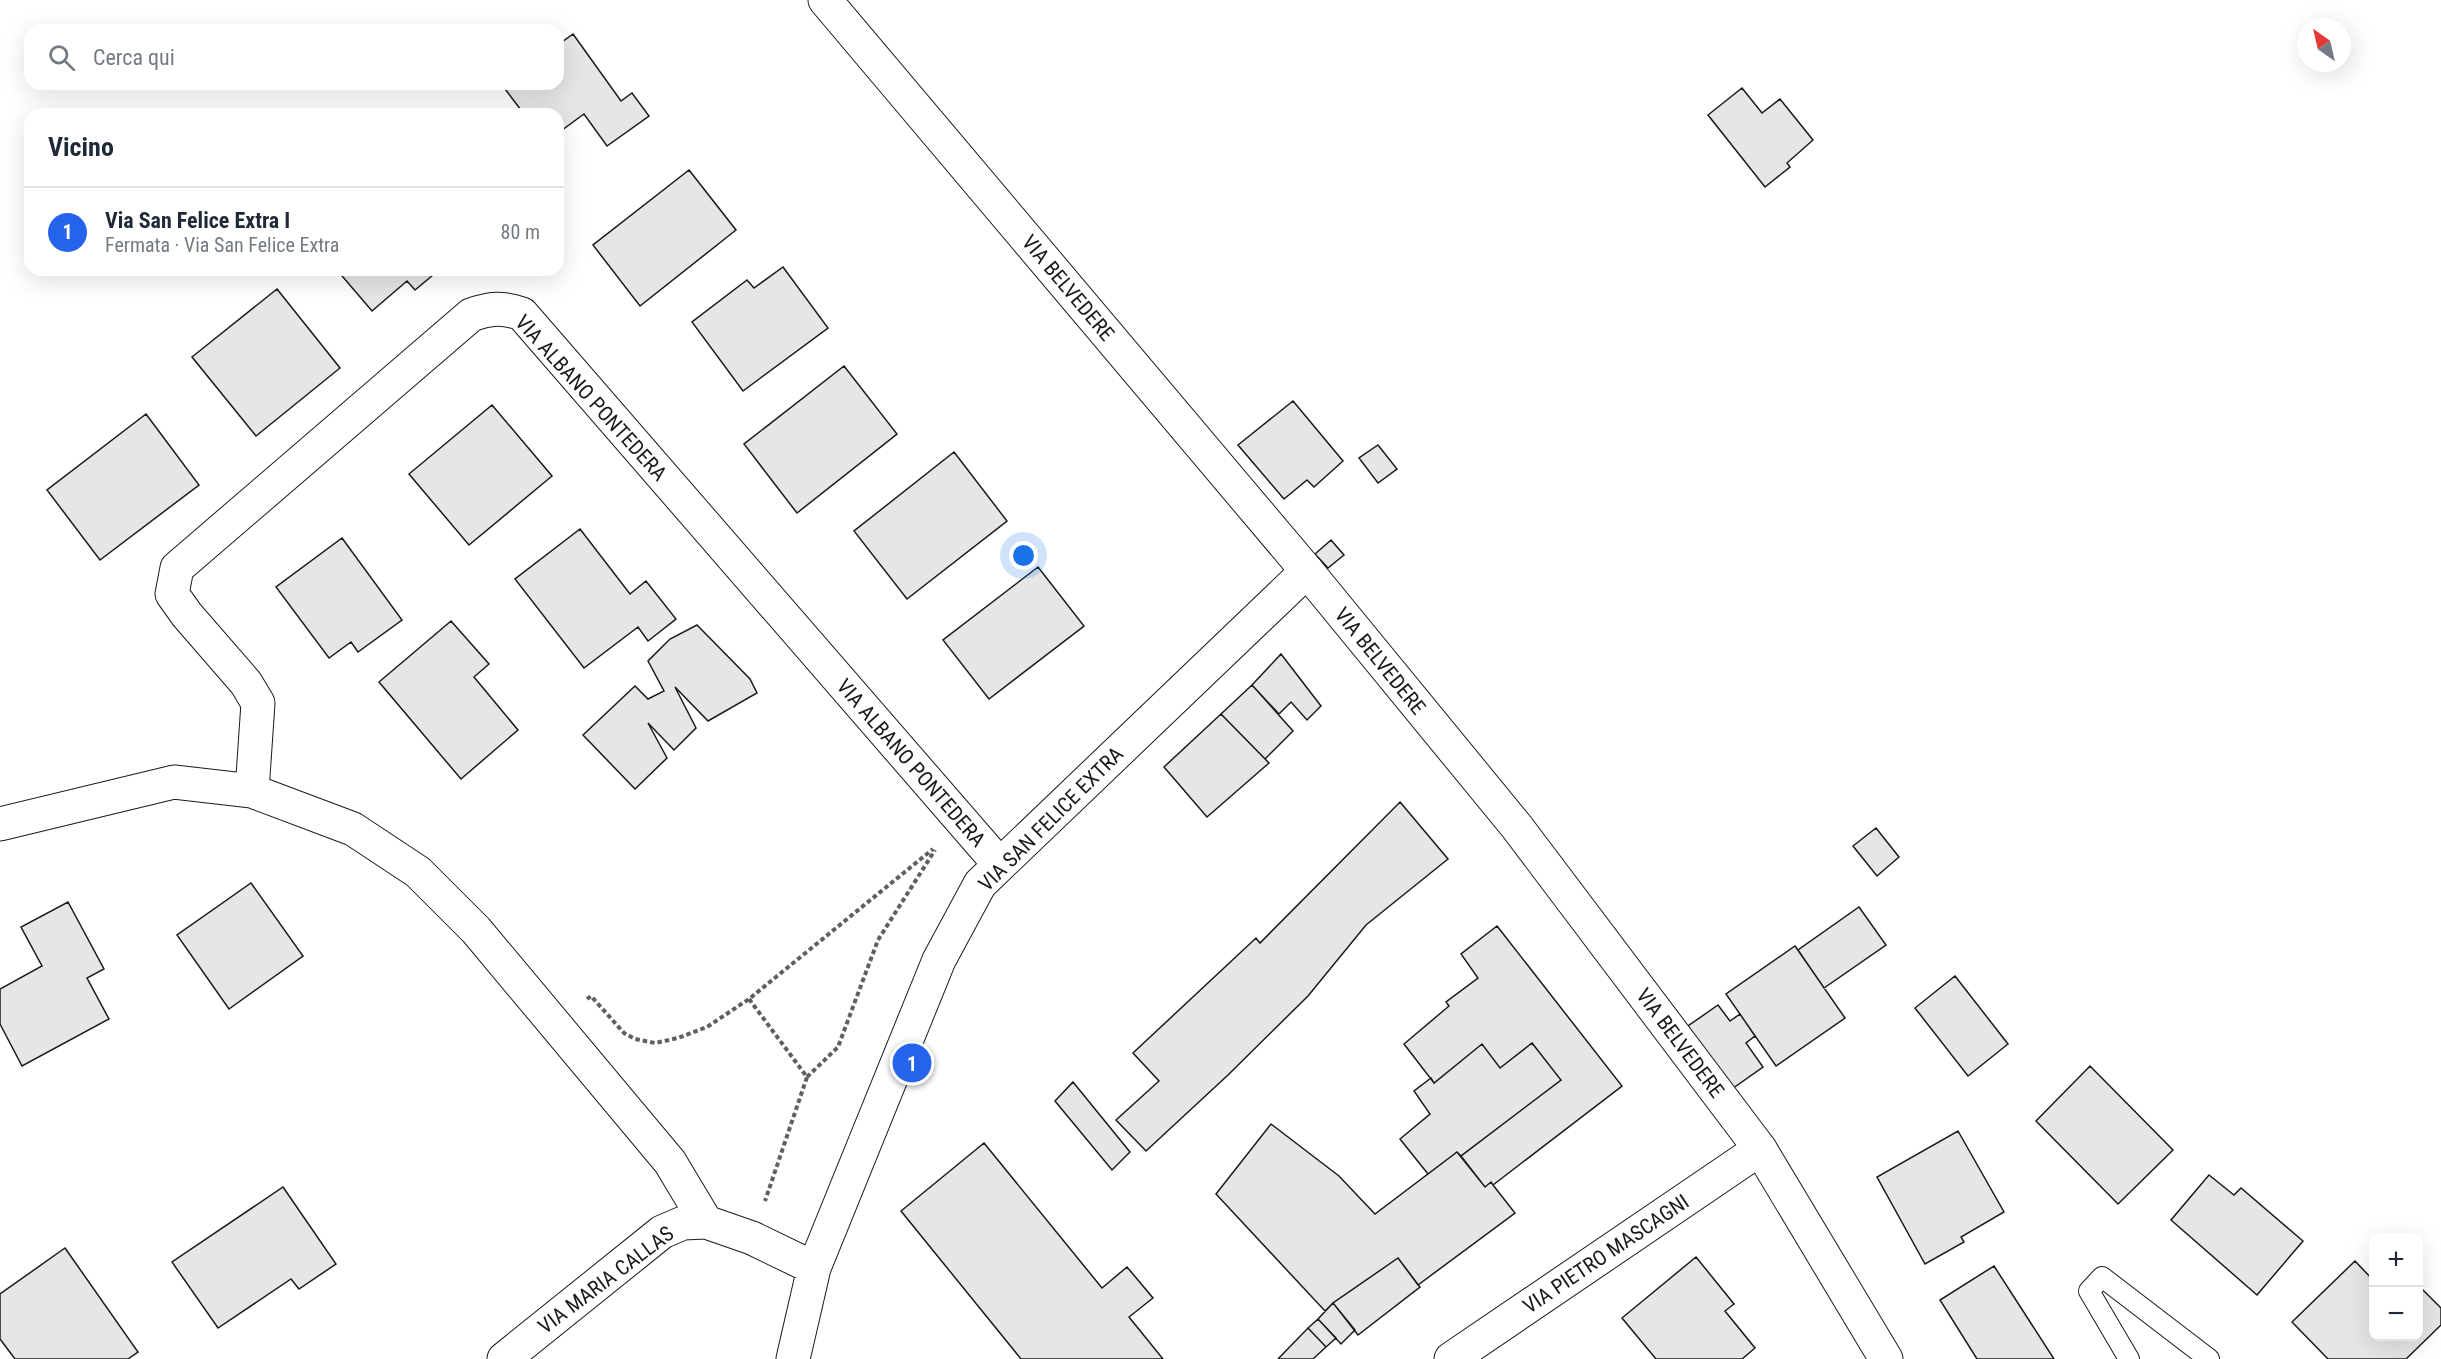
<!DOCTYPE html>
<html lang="it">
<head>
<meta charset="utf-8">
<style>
	:root { --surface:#fff; --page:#f2f2f3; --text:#1f2937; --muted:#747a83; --line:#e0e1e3; --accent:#2563eb }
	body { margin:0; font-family:"Roboto Condensed",sans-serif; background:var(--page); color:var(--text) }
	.controls { position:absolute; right:18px; bottom:18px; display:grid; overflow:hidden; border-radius:12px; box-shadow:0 6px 24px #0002 }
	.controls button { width:54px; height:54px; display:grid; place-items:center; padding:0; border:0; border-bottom:2px solid var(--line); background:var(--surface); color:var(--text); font:30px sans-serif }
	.compass { position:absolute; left:2297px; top:18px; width:54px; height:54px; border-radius:50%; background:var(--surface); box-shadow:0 6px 24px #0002; rotate:326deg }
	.you { position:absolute; left:1024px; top:556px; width:21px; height:21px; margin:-15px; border:4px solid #fff; border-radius:50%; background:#1a73e8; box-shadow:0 0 0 9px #1a73e833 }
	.badge { display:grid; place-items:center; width:39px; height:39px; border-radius:50%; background:var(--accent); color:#fff; font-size:20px; font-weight:700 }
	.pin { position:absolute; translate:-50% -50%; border:3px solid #fff; box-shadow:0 2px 6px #0006 }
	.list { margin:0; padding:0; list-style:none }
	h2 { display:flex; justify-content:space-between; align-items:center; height:78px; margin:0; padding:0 24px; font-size:26px }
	h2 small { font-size:20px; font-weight:400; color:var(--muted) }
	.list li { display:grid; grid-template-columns:39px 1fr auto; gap:18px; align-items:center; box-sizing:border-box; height:90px; padding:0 24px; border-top:2px solid var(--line) }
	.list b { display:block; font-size:22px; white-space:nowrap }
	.list p { margin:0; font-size:20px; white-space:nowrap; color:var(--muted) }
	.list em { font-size:20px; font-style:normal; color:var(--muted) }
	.icon { flex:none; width:33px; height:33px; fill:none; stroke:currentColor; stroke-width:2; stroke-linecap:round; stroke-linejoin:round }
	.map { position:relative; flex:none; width:2441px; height:1359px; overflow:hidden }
	.search { position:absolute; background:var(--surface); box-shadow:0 6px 24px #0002; left:24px; top:24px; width:540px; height:66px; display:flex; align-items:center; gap:15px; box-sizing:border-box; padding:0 21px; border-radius:18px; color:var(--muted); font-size:22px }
	.panel { position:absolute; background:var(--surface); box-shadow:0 6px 24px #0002; left:24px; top:108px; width:540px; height:168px; border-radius:18px }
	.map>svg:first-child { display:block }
	.building { fill:#e6e6e6; stroke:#1a1a1a; stroke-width:1.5 }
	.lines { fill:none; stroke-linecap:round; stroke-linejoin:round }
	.lane-casing { stroke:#1a1a1a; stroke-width:22 }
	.street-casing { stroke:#1a1a1a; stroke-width:35 }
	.secondary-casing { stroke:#1a1a1a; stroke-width:35 }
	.path { stroke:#5f5f5f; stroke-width:4; stroke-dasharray:4.5 3; stroke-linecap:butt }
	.lane { stroke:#fff; stroke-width:20 }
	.street { stroke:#fff; stroke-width:33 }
	.secondary { stroke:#fff; stroke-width:33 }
	.labels { text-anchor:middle; stroke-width:4.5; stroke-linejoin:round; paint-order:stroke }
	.street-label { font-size:21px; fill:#1a1a1a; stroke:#fff }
</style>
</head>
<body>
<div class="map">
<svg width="2441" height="1359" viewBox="0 0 2441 1359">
	<rect width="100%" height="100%" fill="#fff"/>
	<path class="building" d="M573 34 621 101 632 93 649 116 607 146 584 114 558 133V114H524L502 85 558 84V45Z
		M1742 88 1762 113 1780 99 1813 140 1787 163 1790 167 1765 187 1708 115Z
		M689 170 736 230 640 306 593 245Z
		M783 267 828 328 743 391 692 322 747 280 754 288Z
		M337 270H439L415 290 407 281 372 311Z
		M277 289 340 368 256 436 192 357Z
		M844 366 897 434 797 513 744 444Z
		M1293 401 1343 461 1314 487 1307 480 1284 499 1238 445Z
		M492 405 552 476 469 545 409 474Z
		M146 414 199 485 100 560 47 490Z
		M1378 445 1397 469 1378 483 1359 458Z
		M954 452 1007 521 907 599 854 531Z
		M580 529 630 594 646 581 676 619 648 641 638 627 584 668 515 579Z
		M342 538 402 620 358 652 351 642 329 658 276 587Z
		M1331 540 1344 555 1328 568 1315 554Z
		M1038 567 1084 626 989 699 943 640Z
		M451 621 489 664 474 677 518 730 461 779 379 682Z
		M697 625 750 679 757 693 708 721 675 687 696 728 674 750 648 723 667 758 635 789 583 735 635 686 648 699 664 691 648 661 670 639Z
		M1281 654 1321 706 1307 720 1291 702 1279 714 1252 685Z
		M1252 685 1293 731 1265 759 1221 714Z
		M1221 714 1269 763 1207 817 1164 767Z
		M1400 802 1448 859 1366 925 1308 996 1228 1075 1146 1151 1116 1120 1159 1081 1133 1053 1256 938 1260 943Z
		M1876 828 1899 857 1877 876 1853 846Z
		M251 883 303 956 229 1009 177 935Z
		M68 902 104 969 87 978 109 1019 22 1066 0 1024V989L42 966 21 927Z
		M1859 907 1886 945 1824 988 1798 950Z
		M1497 926 1622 1086 1493 1185 1491 1182 1485 1187 1461 1156 1561 1080 1532 1043 1500 1068 1482 1044 1434 1083 1404 1044 1449 1006 1446 1002 1478 978 1461 954Z
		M1795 946 1845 1018 1776 1066 1726 994Z
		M1955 976 2008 1044 1968 1076 1915 1008Z
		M1718 1005 1730 1021 1740 1014 1755 1036 1746 1043 1763 1067 1729 1091 1685 1028Z
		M1532 1043 1561 1080 1461 1156 1457 1152 1428 1174 1400 1139 1430 1114 1414 1091 1431 1078 1434 1083 1482 1044 1500 1068Z
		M2090 1066 2173 1150 2118 1204 2036 1121Z
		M1073 1082 1130 1152 1112 1170 1055 1101Z
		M1271 1124 1339 1176 1375 1214 1457 1152 1485 1187 1491 1182 1493 1185 1515 1213 1418 1285 1398 1258 1333 1303 1325 1311 1216 1194Z
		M1958 1131 2004 1212 1961 1237 1964 1242 1925 1264 1877 1177Z
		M984 1143 1102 1288 1127 1267 1153 1298 1129 1317 1163 1359H1021L901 1211Z
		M2209 1175 2234 1195 2241 1188 2303 1241 2257 1295 2171 1220Z
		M283 1187 336 1264 299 1289 291 1279 218 1328 172 1262Z
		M65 1248 138 1352 128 1359H15L0 1339V1294Z
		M1696 1257 1734 1304 1725 1311 1755 1348 1742 1359H1656L1622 1318Z
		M1398 1258 1420 1287 1358 1335 1333 1303Z
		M2355 1261 2374 1281V1336H2418V1285L2441 1308V1325L2406 1359H2328L2292 1322Z
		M1994 1266 2054 1359H1977L1940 1300Z
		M1333 1303 1355 1330 1341 1344 1318 1319Z
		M1318 1319 1336 1338 1326 1347 1308 1328Z
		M1308 1328 1326 1347 1313 1359H1278Z"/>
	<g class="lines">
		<defs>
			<path id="lane" d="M2129 1359 2089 1291 2102 1277 2209 1359"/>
			<path id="street" d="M252 791 258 703 246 683 187 615 172 594 177 568 471 315C490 308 503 307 522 314L1000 865
				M0 824 174 782 252 791 353 829 418 872 476 930 670 1162 706 1222
				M504 1359 662 1232 683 1223 706 1222 752 1238 814 1268
				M793 1359 814 1268 939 960 980 884 1307 571
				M1451 1359 1760 1149"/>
			<path id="secondary" d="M825 0 1307 571 1517 827 1760 1149 1886 1359"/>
		</defs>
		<use href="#lane" class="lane-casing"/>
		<use href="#street" class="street-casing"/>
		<use href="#secondary" class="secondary-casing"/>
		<path class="path" d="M587 999 591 996 624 1033 635 1039 655 1043 678 1038 707 1027 749 999 933 849
			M749 999 807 1077 765 1201
			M807 1077 838 1047 878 940 935 850"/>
		<use href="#lane" class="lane"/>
		<use href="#street" class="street"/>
		<use href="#secondary" class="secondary"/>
	</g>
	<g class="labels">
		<g class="street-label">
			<text transform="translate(1068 288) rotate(50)" y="7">VIA BELVEDERE</text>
			<text transform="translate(591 398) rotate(48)" y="7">VIA ALBANO PONTEDERA</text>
			<text transform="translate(1380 661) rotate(51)" y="7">VIA BELVEDERE</text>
			<text transform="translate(911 763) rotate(49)" y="7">VIA ALBANO PONTEDERA</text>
			<text transform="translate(1051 819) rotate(-45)" y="7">VIA SAN FELICE EXTRA</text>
			<text transform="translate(1680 1043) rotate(53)" y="7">VIA BELVEDERE</text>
			<text transform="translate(1606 1254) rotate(-34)" y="7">VIA PIETRO MASCAGNI</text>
			<text transform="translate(606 1280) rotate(-37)" y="7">VIA MARIA CALLAS</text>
		</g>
	</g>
</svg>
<div class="controls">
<button>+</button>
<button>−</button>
</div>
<svg class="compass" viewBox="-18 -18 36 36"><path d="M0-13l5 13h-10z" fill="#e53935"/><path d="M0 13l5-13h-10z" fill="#747a83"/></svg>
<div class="you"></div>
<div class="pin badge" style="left:912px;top:1063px">1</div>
<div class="search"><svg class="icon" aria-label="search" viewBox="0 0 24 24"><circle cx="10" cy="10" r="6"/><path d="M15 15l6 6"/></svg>Cerca qui</div>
<section class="panel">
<h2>Vicino<small></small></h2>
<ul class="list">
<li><span class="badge">1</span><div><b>Via San Felice Extra I</b><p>Fermata · Via San Felice Extra</p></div><em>80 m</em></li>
</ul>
</section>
</div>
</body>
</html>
